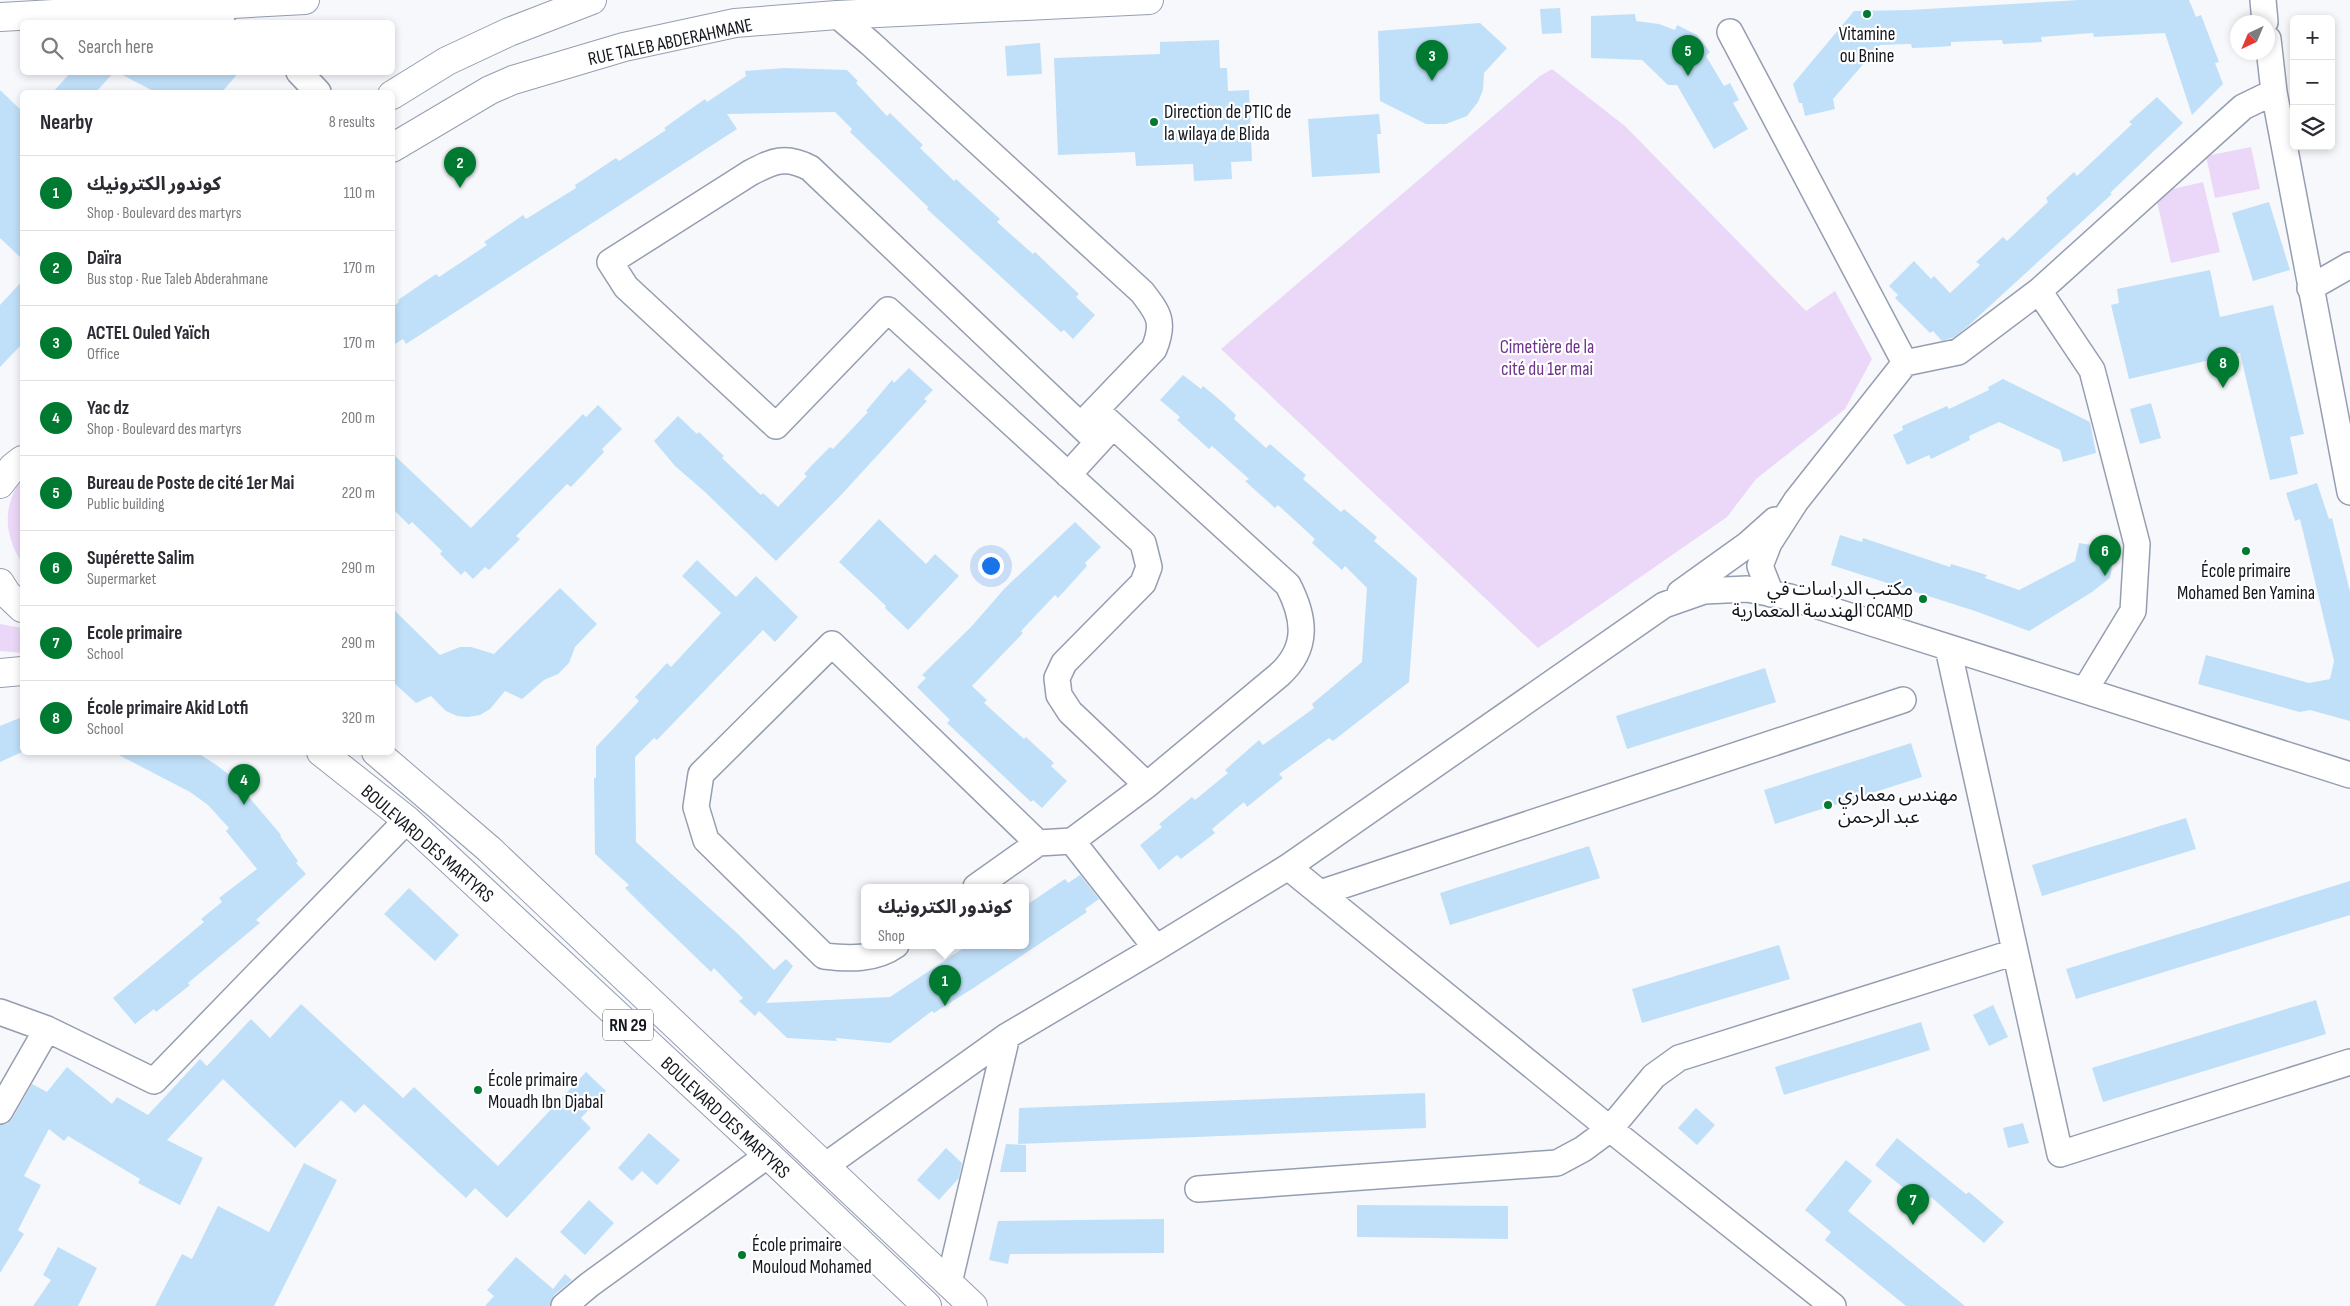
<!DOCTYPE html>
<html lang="en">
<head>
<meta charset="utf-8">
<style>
	:root { --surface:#fff; --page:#f7f7f7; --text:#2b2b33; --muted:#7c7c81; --line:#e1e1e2; --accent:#007a31 }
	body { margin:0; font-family:"Sofia Sans Condensed","Noto Sans Arabic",sans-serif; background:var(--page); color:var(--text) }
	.controls { position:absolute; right:15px; top:15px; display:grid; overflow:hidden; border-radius:8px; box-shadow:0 2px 8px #0003 }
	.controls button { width:45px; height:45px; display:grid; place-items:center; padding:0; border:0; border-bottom:1px solid var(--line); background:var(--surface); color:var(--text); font:25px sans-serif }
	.compass { position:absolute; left:2230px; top:15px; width:45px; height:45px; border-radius:50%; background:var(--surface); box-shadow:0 2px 8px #0003; rotate:224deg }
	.you { position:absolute; left:990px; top:565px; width:18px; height:18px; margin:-12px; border:4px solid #fff; border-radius:50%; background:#1a73e8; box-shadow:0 0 0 8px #1a73e833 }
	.badge { display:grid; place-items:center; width:32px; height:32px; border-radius:50%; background:var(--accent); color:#fff; font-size:16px; font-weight:700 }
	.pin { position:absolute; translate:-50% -41px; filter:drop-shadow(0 1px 2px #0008) }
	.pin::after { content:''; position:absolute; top:26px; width:18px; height:15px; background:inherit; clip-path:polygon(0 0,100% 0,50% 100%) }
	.popup { position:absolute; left:861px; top:884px; width:168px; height:65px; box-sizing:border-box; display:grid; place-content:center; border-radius:8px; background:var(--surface); filter:drop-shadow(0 1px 4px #0005); font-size:16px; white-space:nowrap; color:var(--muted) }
	.popup b { font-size:19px; color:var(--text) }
	.popup::after { content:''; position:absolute; left:50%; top:100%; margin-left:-10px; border:10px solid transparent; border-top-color:var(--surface) }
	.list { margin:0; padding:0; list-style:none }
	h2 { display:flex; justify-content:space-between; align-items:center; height:65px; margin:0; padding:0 20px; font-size:21px }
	h2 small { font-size:16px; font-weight:400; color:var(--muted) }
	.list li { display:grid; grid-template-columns:32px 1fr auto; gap:15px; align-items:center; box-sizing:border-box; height:75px; padding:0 20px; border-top:1px solid var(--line) }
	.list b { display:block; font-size:19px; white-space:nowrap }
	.list p { margin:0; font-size:16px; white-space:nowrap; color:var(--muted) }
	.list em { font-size:16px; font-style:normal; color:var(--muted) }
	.icon { flex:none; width:28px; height:28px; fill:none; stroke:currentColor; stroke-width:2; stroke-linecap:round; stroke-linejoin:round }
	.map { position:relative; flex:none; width:2350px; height:1306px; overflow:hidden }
	.search { position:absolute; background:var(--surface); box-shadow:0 2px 8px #0003; left:20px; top:20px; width:375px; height:55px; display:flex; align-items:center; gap:12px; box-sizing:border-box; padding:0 18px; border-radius:8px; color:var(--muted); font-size:19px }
	.panel { position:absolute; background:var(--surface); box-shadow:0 2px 8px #0003; left:20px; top:90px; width:375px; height:665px; border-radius:8px }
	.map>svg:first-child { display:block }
	.green { fill:#ebd8f8 }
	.building { fill:#c0e0f9 }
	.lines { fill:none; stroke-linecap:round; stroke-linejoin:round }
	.minor-casing { stroke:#959eb0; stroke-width:28 }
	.tertiary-casing { stroke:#959eb0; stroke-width:30 }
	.secondary-casing { stroke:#959eb0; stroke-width:30 }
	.trunk-casing { stroke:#959eb0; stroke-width:30 }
	.minor { stroke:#fff; stroke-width:25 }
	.tertiary { stroke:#fff; stroke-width:28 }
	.secondary { stroke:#fff; stroke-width:28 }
	.trunk { stroke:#fff; stroke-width:28 }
	.poi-dot { fill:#007a31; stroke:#fff; stroke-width:2 }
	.labels { text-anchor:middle; stroke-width:4.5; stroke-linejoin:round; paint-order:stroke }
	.shield { fill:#fff; stroke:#5a5d61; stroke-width:1 }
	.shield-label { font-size:18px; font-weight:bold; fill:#13171d }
	.poi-label { font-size:19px; fill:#13171d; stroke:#fff; text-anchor:start }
	.street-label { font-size:19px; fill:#13171d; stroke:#fff }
	.park-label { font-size:19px; fill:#6d338e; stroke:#fff }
</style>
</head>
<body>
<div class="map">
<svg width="2350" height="1306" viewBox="0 0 2350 1306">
	<rect width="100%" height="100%" fill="#f6f8fc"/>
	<path class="green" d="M1552 69 1625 126 1806 311 1835 291 1872 359 1845 409 1756 479 1727 517 1538 648 1221 349 1540 76Z
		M2251 147 2260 189 2215 198 2206 156Z
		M2203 182 2220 252 2171 263 2155 193Z
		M22 479V563C4 535 2 506 22 479Z
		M0 624 22 628V653L0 651Z"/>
	<path class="building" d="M2079 0H2189L2196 17 2201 15 2219 62 2215 63 2223 84 2192 115 2165 33 2094 37 2093 33 2041 37 2042 42 2022 43 2003 44 2002 40 1951 42V46L1937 47 1912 48 1911 44 1880 45 1833 99 1835 109 1805 116 1802 103H1799L1793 84 1854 11 1909 10Z
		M1560 8 1562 33 1542 34 1540 9Z
		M1635 14 1636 21 1659 24 1675 30 1677 25 1697 35 1710 52 1706 56 1724 86 1730 83 1739 100 1733 103 1748 129 1714 149 1677 85H1668L1642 60 1591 58V16Z
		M1480 23 1507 48 1484 73 1483 90 1478 102 1467 116 1446 124H1426L1380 101 1378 31Z
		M1219 40 1220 68H1227L1228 91 1249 90 1252 161 1231 162 1232 179 1194 181 1193 164 1136 166 1135 152 1058 155 1054 58 1160 54V42Z
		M1040 43 1042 74 1007 76 1005 46Z
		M784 68 847 70 858 81 856 83 887 116 890 113 923 145 920 148 954 181 956 179 1000 219 997 222 1033 254 1035 252 1079 294 1076 297 1095 315 1073 339 1064 330 1061 332 927 209 928 207 850 132 852 129 835 112 727 114 737 129 406 344 403 339 392 346V307L399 302 398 300 436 274 439 277 487 245 484 242 523 215 526 219 576 188 575 185 616 158 619 161 666 130 664 128 705 99 707 102 746 76 745 71Z
		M71 72H114L96 92H53Z
		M117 72H239L222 92H155Z
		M0 90 22 111V259L0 238Z
		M2157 97 2183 123 2110 193 2112 194 1968 326 1954 337 1942 341 1933 331 1930 333 1895 298 1898 295 1889 286 1914 261 1931 279 1934 276 1950 293 1980 265 1976 262 2003 237 2007 241 2048 202 2046 198 2074 172 2077 176 2132 124 2129 122Z
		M1379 114 1381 134H1377L1380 173 1312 177 1308 119Z
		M2269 202 2290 270 2253 281 2232 213Z
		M2210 270 2220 317 2273 305 2304 434 2290 437 2298 474 2270 480 2240 353 2129 379 2111 305 2119 303 2117 289Z
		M22 281V344L0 367V305Z
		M909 368 933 390 924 399 927 401 843 493 776 561 705 492 675 466 654 441 678 416 697 434 699 432 724 456 722 458 761 495 763 493 778 507 807 476 804 474 812 465 830 447 833 449 868 412 866 411 892 380 894 383Z
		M1183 375 1201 389 1203 386 1221 401 1236 415 1234 419 1266 448 1270 444 1306 475 1303 479 1341 512 1344 509 1377 537 1374 541 1417 578 1409 682 1333 741 1329 738 1279 774 1283 778 1247 807 1244 802 1212 829 1215 833 1190 852 1181 859 1177 855 1159 870 1140 845 1162 827 1159 824 1192 797 1195 800 1228 773 1225 770 1259 740 1263 745 1314 708 1312 704 1362 662 1367 588 1345 566 1342 570 1312 543 1315 539 1278 505 1275 508 1245 481 1249 479 1212 446 1209 449 1177 420 1180 417 1160 400Z
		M2003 379 2090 422 2096 453 2063 462 2060 450 1999 422 1969 436 1970 440 1931 459 1929 455 1907 465 1893 435 1903 430 1902 426 1947 406 1949 409 1989 390 1988 387Z
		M2151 403 2161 438 2140 444 2130 409Z
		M598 405 622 429 602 449 604 452 571 487 567 484 516 536 520 539 489 570 485 567 473 579 465 571 461 575 440 554 442 551 412 522 409 525 392 508V453L471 528 583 414 586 417Z
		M2317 483 2329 519 2332 518 2350 592V721L2310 710 2300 712 2198 684 2206 655 2309 683 2330 679 2334 661 2300 519 2295 521 2286 493Z
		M879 519 926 564 935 554 959 576 908 630 885 608 886 606 839 562Z
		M1075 522 1101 547 1085 563 1087 566 1058 598 1055 595 1021 631 1023 633 972 686 987 700 984 703 1024 739 1026 737 1054 763 1051 766 1067 781 1042 808 1033 800 1031 802 947 723 950 720 917 687 926 678 922 675 971 627 1005 588Z
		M1840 535 1862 542 1863 538 1950 567 1951 564 1987 575 1985 578 2019 590 2075 561 2079 543 2111 548 2109 559 2113 561 2110 578 2092 592 2029 631 1975 611 1831 565Z
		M697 560 736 597 756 576 798 617 775 642 763 630 657 740 654 738 635 757 636 842 737 933 774 970 786 959 793 966 766 1003 890 997 968 945H1025V906L1065 879 1068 883 1080 875 1099 899 1085 909 1087 912 975 987 934 1013 932 1011 890 1043 836 1038 837 1041 787 1038 759 1011 755 1016 739 1001 743 998 714 968 711 972 648 911 625 888 629 885 595 854 594 778H596V747L639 701 635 697 667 663 671 667 721 613 682 576Z
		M560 588 597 624 575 647 569 663 558 674 544 680 522 699 505 691 490 709 480 715 468 717 457 716 446 711 431 696 416 703 392 681V608L440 655 460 647H471L494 654Z
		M1765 668 1776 702 1627 749 1616 716Z
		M22 717V752L0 762V726Z
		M1911 743 1922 777 1775 824 1764 790Z
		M113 752H196L215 764 232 777 281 835 280 836 298 861 296 863 306 874 256 920 260 923 188 983 190 985 156 1012 154 1009 135 1024 113 998 204 922 201 919 222 902 219 898 257 869 226 831 229 828 208 805 190 792Z
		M2186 818 2196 849 2042 896 2032 865Z
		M1589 846 1600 878 1450 925 1440 893Z
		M2350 881V915L2076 999 2066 969Z
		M409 888 459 935 435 961 384 914Z
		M1779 945 1790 979 1642 1023 1632 989Z
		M2316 1000 2326 1034 2103 1102 2092 1068Z
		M301 1004 403 1098 414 1087 498 1166 586 1072 606 1091 581 1118 591 1128 507 1218 475 1188 466 1198 364 1104 355 1113 341 1100 295 1148 223 1079 167 1140 203 1158 180 1205 138 1183 140 1179 68 1136 64 1141 49 1129 24 1176 41 1185 18 1230 24 1234 0 1273V1125L7 1124 12 1119 32 1084 47 1092 67 1067 112 1104 117 1097 148 1115 200 1059 207 1066 251 1019 270 1038Z
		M1993 1005 2008 1037 1989 1046 1973 1015Z
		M1921 1022 1930 1050 1784 1095 1775 1067Z
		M1425 1093 1426 1128 1018 1144 1019 1108Z
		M1696 1108 1715 1125 1697 1145 1678 1128Z
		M2023 1123 2029 1143 2008 1148 2003 1128Z
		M649 1133 680 1160 657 1185 642 1171 632 1181 618 1168Z
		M1897 1138 1966 1194 1969 1192 2004 1222 1984 1243 1931 1197 1925 1205 1875 1165Z
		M1006 1144 1026 1145V1172H1000Z
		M946 1148 962 1163 959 1178 939 1200 917 1180Z
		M1846 1160 1872 1181 1848 1211 1965 1306H1906L1825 1240 1831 1232 1805 1210Z
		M304 1163 337 1180 274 1306H155L182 1254 192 1259 218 1206 269 1232Z
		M589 1200 614 1223 585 1255 560 1232Z
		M1357 1205 1508 1206V1239L1357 1237Z
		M1164 1219V1253L1010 1254 1008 1264 989 1260 998 1221Z
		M58 1247 97 1268 78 1306H33L51 1280 43 1275Z
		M516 1257 553 1289 565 1274 572 1280 554 1295 550 1306H485L494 1296 487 1290Z"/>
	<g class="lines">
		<defs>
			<path id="minor" d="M2263 0 2265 22
				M184 7 222 22
				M837 15 870 43 1142 292C1159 314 1165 322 1154 349L1085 421
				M1730 32 1905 363 1796 501 1769 543 1760 566 1771 594
				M2268 39 2274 92 2350 492
				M299 72 318 92
				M2310 288 2350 265
				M2039 291 2243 107 2274 92
				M1905 363 1958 352 2039 291 2092 370 2137 544 2133 611 2085 690
				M1098 442 810 168C785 155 773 161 750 173L610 262 626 287 776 426 888 310 1143 543 1149 567 1143 583 1064 663 1057 678 1059 695 1070 712 1147 785
				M1068 475 1110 429
				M1680 593 1747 545 1775 520
				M1948 648 2060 1154 2350 1062
				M1072 841 1156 948
				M1288 867 1610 1129 1833 1306
				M976 887 1038 843
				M1320 893 1903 700
				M896 945C875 960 849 959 824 956L706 840 696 807 701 774 832 644 1038 843 1072 841 1147 785 1279 675C1309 648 1305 618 1288 585L1096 410
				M0 1012 47 1029 154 1081 407 820
				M0 1111 47 1029
				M825 1166 1007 1036 1156 948 1288 867 1664 605 1704 591 1747 589 1790 597 2350 775
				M1198 1189 1557 1163 1583 1149 1610 1129 1654 1076 1679 1058 2015 952
				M949 1283 1007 1036
				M564 1306 589 1285 768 1155"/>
			<path id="tertiary" d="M0 17 305 0"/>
			<path id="secondary" d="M392 95 447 61 509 32 592 0
				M392 148 490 90 513 80 624 47 735 23 837 15 1149 0"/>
			<path id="trunk" d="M0 484 13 467 22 460
				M0 583 7 594 22 608
				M0 673 22 671
				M321 752 407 820 768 1155 927 1306
				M376 752 489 849 973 1306"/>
		</defs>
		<use href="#minor" class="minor-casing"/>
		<use href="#tertiary" class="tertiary-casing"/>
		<use href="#secondary" class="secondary-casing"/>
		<use href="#trunk" class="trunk-casing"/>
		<use href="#minor" class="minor"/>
		<use href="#tertiary" class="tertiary"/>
		<use href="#secondary" class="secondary"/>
		<use href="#trunk" class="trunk"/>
	</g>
	<g class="poi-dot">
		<circle cx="1867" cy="14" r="5"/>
		<circle cx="1154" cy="122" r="5"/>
		<circle cx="2246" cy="551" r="5"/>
		<circle cx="1923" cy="599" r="5"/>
		<circle cx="1828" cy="805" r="5"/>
		<circle cx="478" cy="1090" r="5"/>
		<circle cx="742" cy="1255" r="5"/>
	</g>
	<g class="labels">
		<rect class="shield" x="603" y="1009.5" width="50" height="31" rx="4"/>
		<g class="shield-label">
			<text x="628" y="1031">RN 29</text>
		</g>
		<g class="poi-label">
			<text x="1867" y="40" text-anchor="middle">Vitamine<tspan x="1867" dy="22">ou Bnine</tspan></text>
			<text x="1164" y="118">Direction de PTIC de<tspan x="1164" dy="22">la wilaya de Blida</tspan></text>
			<text x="2246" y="577" text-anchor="middle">École primaire<tspan x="2246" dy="22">Mohamed Ben Yamina</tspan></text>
			<text x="1913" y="595" text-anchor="end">مكتب الدراسات في<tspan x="1913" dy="22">الهندسة المعمارية CCAMD</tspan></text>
			<text x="1838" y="801">مهندس معماري<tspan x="1838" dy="22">عبد الرحمن</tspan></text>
			<text x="488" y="1086">École primaire<tspan x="488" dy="22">Mouadh Ibn Djabal</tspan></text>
			<text x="752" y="1251">École primaire<tspan x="752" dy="22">Mouloud Mohamed</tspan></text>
		</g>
		<g class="street-label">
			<text transform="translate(670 41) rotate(-12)" y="7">RUE TALEB ABDERAHMANE</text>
			<text transform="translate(428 843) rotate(41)" y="7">BOULEVARD DES MARTYRS</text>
			<text transform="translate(726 1117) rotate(43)" y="7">BOULEVARD DES MARTYRS</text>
		</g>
		<g class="park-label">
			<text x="1547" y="353">Cimetière de la<tspan x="1547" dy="22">cité du 1er mai</tspan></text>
		</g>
	</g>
</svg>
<div class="controls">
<button>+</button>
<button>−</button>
<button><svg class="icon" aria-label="layers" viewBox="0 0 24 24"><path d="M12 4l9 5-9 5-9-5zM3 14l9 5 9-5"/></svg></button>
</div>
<svg class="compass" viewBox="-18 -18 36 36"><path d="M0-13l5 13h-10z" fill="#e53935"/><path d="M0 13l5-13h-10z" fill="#7c7c81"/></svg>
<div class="you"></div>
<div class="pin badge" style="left:945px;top:1006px">1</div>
<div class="popup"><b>كوندور الكترونيك</b>Shop</div>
<div class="pin badge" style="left:460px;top:188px">2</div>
<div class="pin badge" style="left:1432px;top:81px">3</div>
<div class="pin badge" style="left:244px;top:805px">4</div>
<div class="pin badge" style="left:1688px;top:76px">5</div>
<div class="pin badge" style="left:2105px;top:576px">6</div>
<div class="pin badge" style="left:1913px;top:1225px">7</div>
<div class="pin badge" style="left:2223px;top:388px">8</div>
<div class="search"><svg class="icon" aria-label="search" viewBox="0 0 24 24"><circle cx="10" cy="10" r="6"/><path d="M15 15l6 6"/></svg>Search here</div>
<section class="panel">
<h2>Nearby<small>8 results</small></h2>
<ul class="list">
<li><span class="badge">1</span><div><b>كوندور الكترونيك</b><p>Shop · Boulevard des martyrs</p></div><em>110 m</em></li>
<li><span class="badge">2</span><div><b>Daïra</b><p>Bus stop · Rue Taleb Abderahmane</p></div><em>170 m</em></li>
<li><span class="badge">3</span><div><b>ACTEL Ouled Yaïch</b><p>Office</p></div><em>170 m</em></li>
<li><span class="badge">4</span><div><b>Yac dz</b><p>Shop · Boulevard des martyrs</p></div><em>200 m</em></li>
<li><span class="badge">5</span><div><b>Bureau de Poste de cité 1er Mai</b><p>Public building</p></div><em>220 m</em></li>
<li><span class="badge">6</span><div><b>Supérette Salim</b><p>Supermarket</p></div><em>290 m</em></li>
<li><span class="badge">7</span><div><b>Ecole primaire</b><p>School</p></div><em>290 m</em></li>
<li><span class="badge">8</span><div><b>École primaire Akid Lotfi</b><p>School</p></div><em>320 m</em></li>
</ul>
</section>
</div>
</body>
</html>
